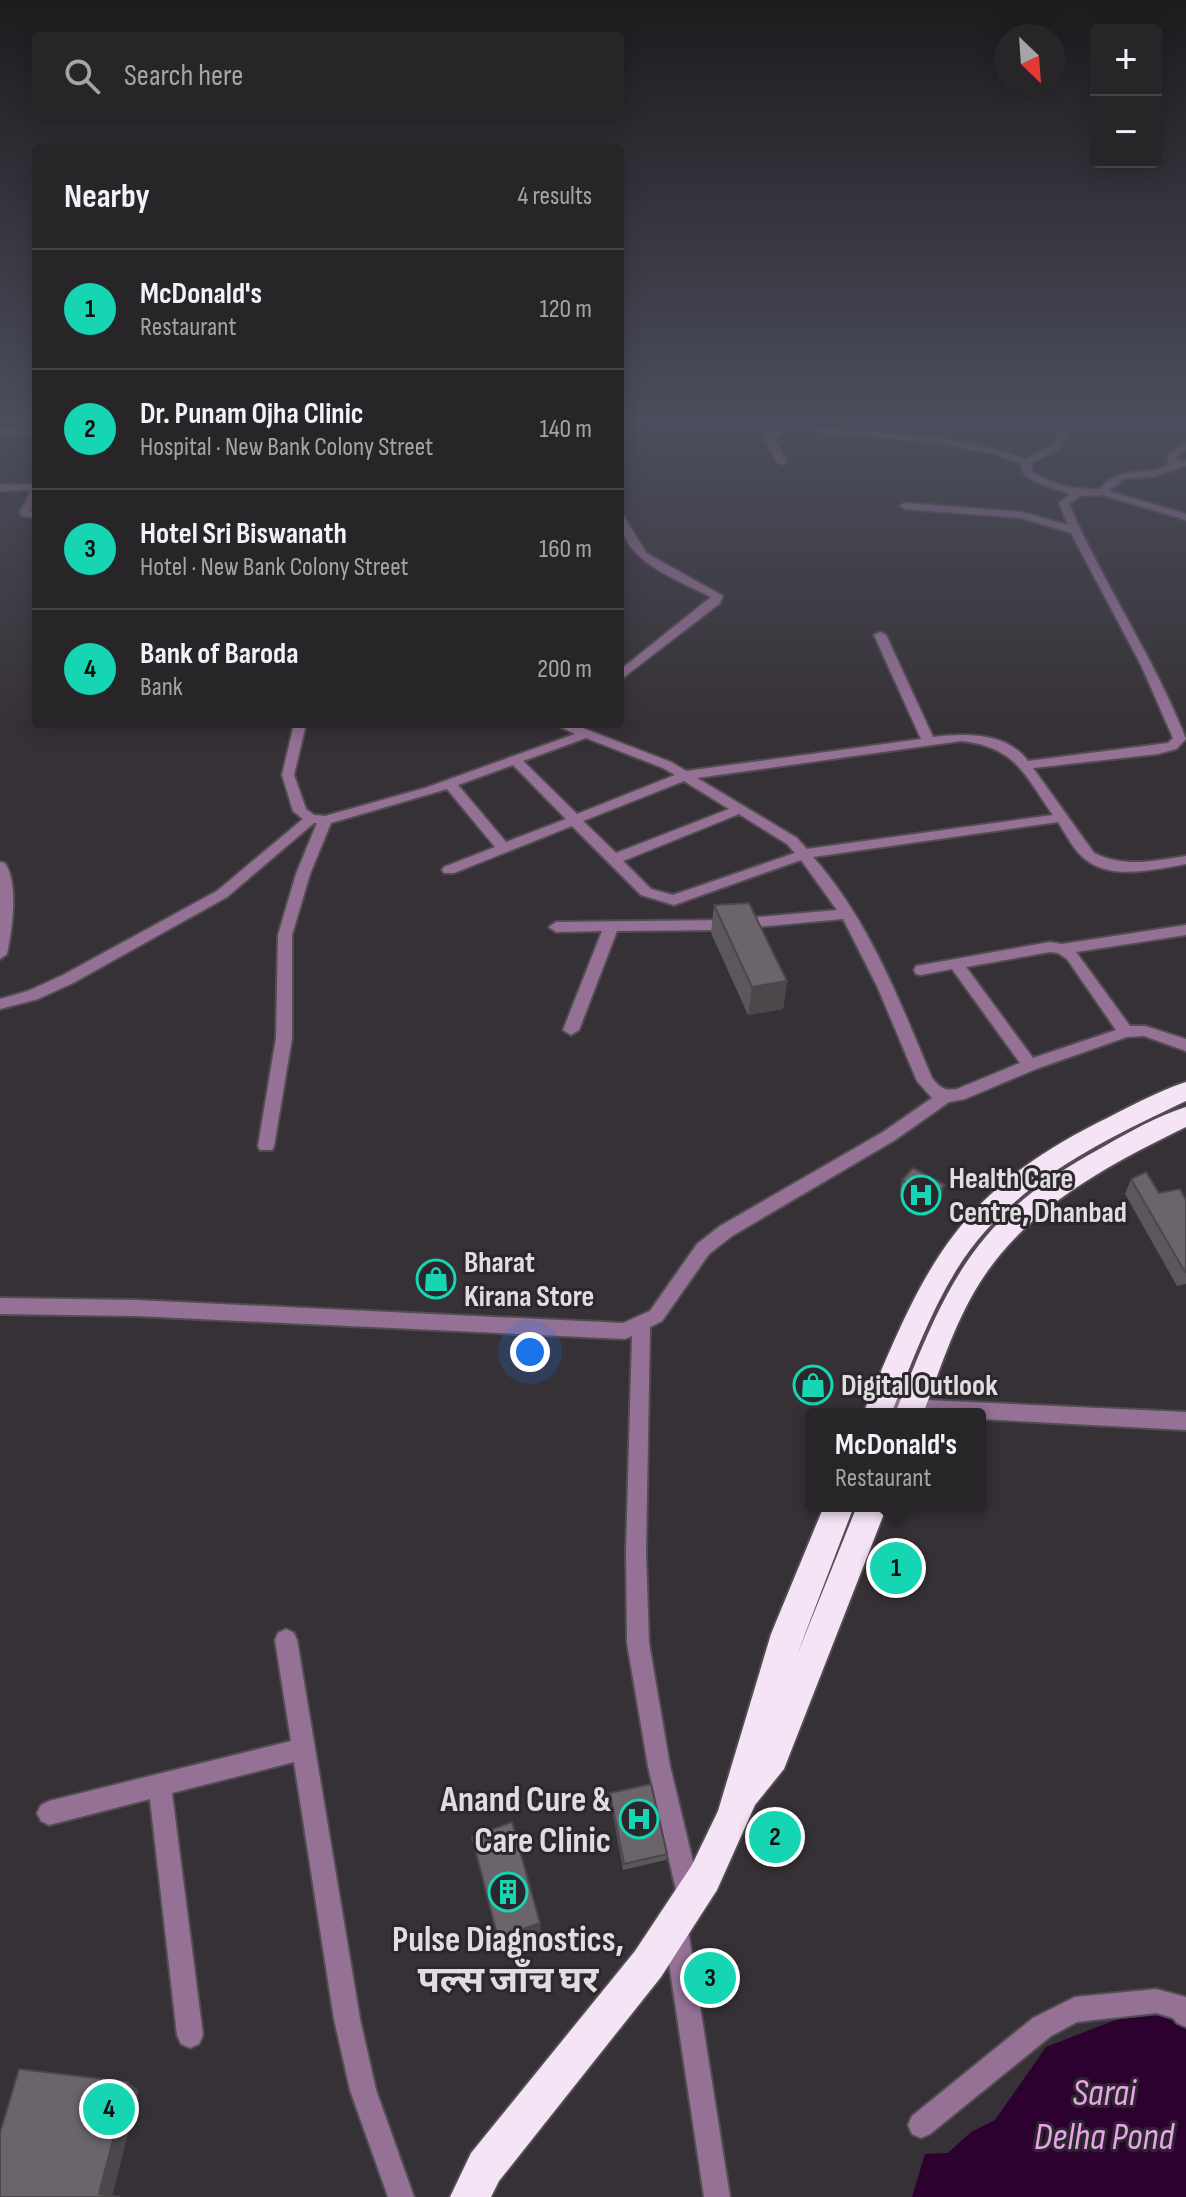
<!DOCTYPE html>
<html lang="en">
<head>
<meta charset="utf-8">
<style>
	:root { --surface:#282528; --page:#302d30; --text:#f1f3f6; --muted:#a5a5a8; --line:#444245; --accent:#15d5b3 }
	body { margin:0; font-family:"Sofia Sans Condensed","Noto Sans Devanagari",sans-serif; background:var(--page); color:var(--text) }
	.controls { position:absolute; right:24px; top:24px; display:grid; overflow:hidden; border-radius:8px; box-shadow:0 4px 20px #0003 }
	.controls button { width:72px; height:72px; display:grid; place-items:center; padding:0; border:0; border-bottom:2px solid var(--line); background:var(--surface); color:var(--text); font:40px sans-serif }
	.compass { position:absolute; left:994px; top:24px; width:72px; height:72px; border-radius:50%; background:var(--surface); box-shadow:0 4px 20px #0003; rotate:155deg }
	.you { position:absolute; left:530px; top:1352px; width:28px; height:28px; margin:-20px; border:6px solid #fff; border-radius:50%; background:#1a73e8; box-shadow:0 0 0 12px #1a73e833 }
	.badge { display:grid; place-items:center; width:52px; height:52px; border-radius:50%; background:var(--accent); color:#111; font-size:26px; font-weight:700 }
	.pin { position:absolute; translate:-50% -50%; border:4px solid #fff; box-shadow:0 2px 8px #0006 }
	.popup { position:absolute; left:806px; top:1408px; width:180px; height:104px; box-sizing:border-box; display:grid; place-content:center; border-radius:8px; background:var(--surface); filter:drop-shadow(0 2px 6px #0005); font-size:26px; white-space:nowrap; color:var(--muted) }
	.popup b { font-size:30px; color:var(--text) }
	.popup::after { content:''; position:absolute; left:50%; top:100%; margin-left:-16px; border:16px solid transparent; border-top-color:var(--surface) }
	.list { margin:0; padding:0; list-style:none }
	h2 { display:flex; justify-content:space-between; align-items:center; height:104px; margin:0; padding:0 32px; font-size:34px }
	h2 small { font-size:26px; font-weight:400; color:var(--muted) }
	.list li { display:grid; grid-template-columns:52px 1fr auto; gap:24px; align-items:center; box-sizing:border-box; height:120px; padding:0 32px; border-top:2px solid var(--line) }
	.list b { display:block; font-size:30px; white-space:nowrap }
	.list p { margin:0; font-size:26px; white-space:nowrap; color:var(--muted) }
	.list em { font-size:26px; font-style:normal; color:var(--muted) }
	.icon { flex:none; width:44px; height:44px; fill:none; stroke:currentColor; stroke-width:2; stroke-linecap:round; stroke-linejoin:round }
	.map { position:relative; flex:none; width:1186px; height:2197px; overflow:hidden }
	.search { position:absolute; background:var(--surface); box-shadow:0 4px 20px #0003; left:32px; top:32px; width:592px; height:88px; display:flex; align-items:center; gap:20px; box-sizing:border-box; padding:0 28px; border-radius:8px; color:var(--muted); font-size:30px }
	.panel { position:absolute; background:var(--surface); box-shadow:0 4px 20px #0003; left:32px; top:144px; width:592px; height:584px; border-radius:8px }
	.map>svg:first-child { display:block }
	.water { fill:#2c012f }
	.lines { fill:none; stroke-linecap:round; stroke-linejoin:round }
	.street-casing { stroke:#514d51; stroke-width:4 }
	.highway-casing { stroke:#514d51; stroke-width:4 }
	.street { fill:#957196; fill-rule:evenodd }
	.highway { fill:#f5e3f6; fill-rule:evenodd }
	.wall { fill:#5c575c }
	.shaded-wall { fill:#4b474b }
	.building { fill:#6b656b; stroke:#4b474b; stroke-width:2 }
	.labels { text-anchor:middle; stroke-width:6; stroke-linejoin:round; paint-order:stroke }
	.poi-label { font-size:30px; font-weight:bold; fill:#e0dde0; stroke:#2c272c; text-anchor:start }
	.near-poi-label { font-size:36px; font-weight:bold; fill:#e0dde0; stroke:#2c272c; text-anchor:end }
	.near-water-label { font-size:38px; font-style:italic; fill:#e9a2eb; stroke:#2c272c }
</style>
</head>
<body>
<div class="map">
<svg width="1186" height="2197" viewBox="0 0 1186 2197">
	<rect width="100%" height="100%" fill="#363136"/>
	<path class="water" d="M1161 2015 1183 2025 1186 2030V2197H912L925 2154 948 2153 971 2132 995 2120 1046 2047 1118 2019Z"/>
	<g class="lines">
		<defs>
			<path id="street" d="M1049 420H1059L1069 429 1060 449 1031 463 1032 471C1052 485 1076 490 1100 489 1122 462 1143 480 1169 464L1168 454 1186 442V450L1176 457 1178 461 1186 460V466L1153 477 1125 478 1109 491 1186 514V520L1102 495 1080 496 1069 504C1103 584 1154 657 1186 739L1176 749 1158 754 1033 768 1094 853C1124 868 1154 861 1186 856V864C1156 869 1111 881 1085 859 1074 851 1066 834 1058 822L813 857C869 920 900 1002 932 1078 940 1088 944 1091 957 1089L1020 1063 952 969 921 975 916 974 914 970 916 966 1050 942 1062 944 1186 925V935L1076 952 1130 1026H1145L1186 1039V1051L1144 1036 1127 1037 1036 1069 965 1099 949 1102 895 1140 732 1236 709 1254 662 1321 650 1327 646 1552 649 1643 670 1766 701 1895 697 1903 689 1907 681 1903 677 1895 648 1766 627 1643 626 1552 632 1336 625 1339 136 1316 0 1314V1298L136 1300 623 1323 650 1311 697 1244 720 1226 883 1132 932 1098 917 1081 877 986 843 919 726 930 617 931 579 1030 571 1035 563 1030 602 931 556 932 549 927 556 922 726 920 837 910 801 860 674 905 641 895 572 826 454 873H444L442 870 444 867 495 847 447 789 331 823 310 874 292 935V1038L274 1146 272 1150H260L258 1146 276 1038 278 935 296 874 317 823H314L227 897 73 983 38 999 0 1009V999L28 991 63 975 217 891 303 819 293 811 282 775 294 724H306L294 775 306 809 314 815 325 816 425 788 575 734 555 724H572L671 762 686 771 921 739 874 635 880 632 886 635 933 737C965 733 1007 732 1028 761L1168 743 1173 738 1141 665 1071 533 1021 518 905 509 900 506 905 503 1022 512 1068 525 1059 503 1070 494 1035 482 1024 474 1021 464 994 454 940 443 791 430 782 431 774 439 787 462 782 465 777 462 764 438 776 427 791 424C870 435 950 431 1025 459L1053 445 1059 430ZM586 738 663 768 675 775 577 814 523 761ZM961 741C1016 747 1024 774 1053 815L807 849 797 838 697 778ZM513 765 566 819 506 842 458 785ZM684 781 729 809 616 853 583 821ZM739 814 787 844 795 853 673 895 651 889 623 861ZM1050 952 1058 953 1067 959 1116 1030 1033 1058 966 967Z
				M0 429H36V435H0Z
				M36 484V500L30 511 36 512V518L22 516 20 512 31 490 0 491V485Z
				M620 515 625 518 646 553 723 596 719 604 620 680V670L711 597C677 579 620 561 620 515Z
				M0 862 5 863C19 884 12 930 7 954L0 959Z
				M881 1398 1186 1412V1430L980 1419V1414H880L874 1412 871 1406 874 1400Z
				M286 1629 294 1633 297 1640 360 2019 376 2090 414 2197H388L350 2090 334 2019 294 1762 172 1793 203 2035 199 2044 190 2048 181 2044 177 2035 150 1799 49 1825 41 1821 37 1813 41 1805 49 1801 291 1741 275 1640 278 1633Z
				M676 1918 685 1921 688 1930 730 2197H704L664 1930 667 1921Z
				M1156 1989 1186 1997V2027L1177 2023 1173 2018 1156 2013 1077 2022 1051 2036 930 2134 921 2138 912 2134 908 2125 912 2116 1033 2018 1075 1997Z"/>
			<path id="highway" d="M1186 1082V1101C1100 1142 1009 1185 957 1269 929 1314 911 1365 891 1414H863C923 1271 952 1197 1097 1123 1126 1109 1155 1092 1186 1082Z
				M1186 1107V1127C1108 1165 1026 1208 979 1284 954 1324 940 1370 923 1414H895C947 1283 973 1217 1103 1147 1129 1132 1157 1116 1186 1107Z
				M824 1506H854L797 1655 857 1506H887L784 1769 755 1805 717 1890 661 1977 499 2181 491 2197H450L471 2153 635 1951 692 1865 718 1811 771 1634Z"/>
		</defs>
		<use href="#street" class="street-casing"/>
		<use href="#highway" class="highway-casing"/>
		<use href="#street" class="street"/>
		<use href="#highway" class="highway"/>
	</g>
	<path class="wall" d="M714 905 787 981 783 1009 748 1015 711 933Z
		M1131 1179 1159 1193 1186 1200V1284L1177 1286 1125 1194Z
		M902 1180 942 1195 931 1208 900 1190Z
		M610 1793 667 1854 666 1860 623 1870 610 1799Z"/>
	<path class="shaded-wall" d="M787 981 783 1009 748 1015 752 987Z
		M945 1185 942 1195 931 1208 934 1198Z
		M540 1923 542 1934 500 1948 498 1938Z
		M128 2082 139 2090 112 2197 99 2194Z"/>
	<path class="building" d="M749 903 787 981 752 987 714 905Z
		M913 1168 945 1185 934 1198 902 1180Z
		M1146 1172 1159 1193 1180 1189 1186 1200V1271L1185 1272 1131 1179Z
		M651 1784 667 1854 624 1864 610 1793Z
		M512 1822 540 1923 498 1938 472 1837Z
		M19 2069 128 2082 99 2194 120 2197H0V2133Z"/>
	<linearGradient id="sky" x2="0" y2="1"><stop stop-color="#1e1b1e"/><stop offset="0.58" stop-color="#4c4e5d"/><stop offset="1" stop-color="#4c4e5d" stop-opacity="0"/></linearGradient>
	<rect width="1186" height="727" fill="url(#sky)"/>
	<defs>
		<symbol id="hospital-ring" viewBox="-11 -11 22 22"><circle r="9.5" fill="#2c272c" stroke="#15d5b3" stroke-width="1.5"/><path d="M-5-5h3v3.5h4V-5h3V5h-3V1.5h-4V5h-3Z" fill="#15d5b3"/></symbol>
		<symbol id="shop-ring" viewBox="-11 -11 22 22"><circle r="9.5" fill="#2c272c" stroke="#15d5b3" stroke-width="1.5"/><path d="M-5-2.5h2.3a2.7 3.5 0 0 1 5.4 0H5L5.5 6h-11ZM-1.5-2.5h3a1.5 2.3 0 0 0-3 0Z" fill="#15d5b3"/></symbol>
		<symbol id="building-ring" viewBox="-11 -11 22 22"><circle r="9.5" fill="#2c272c" stroke="#15d5b3" stroke-width="1.5"/><path d="M-4-6H4V6H1V3H-1V6H-4ZM-2.5-4.3h1.7v1.8h-1.7ZM.8-4.3h1.7v1.8H.8ZM-2.5-1h1.7V.8h-1.7ZM.8-1h1.7V.8H.8Z" fill="#15d5b3"/></symbol>
	</defs>
	<g fill-rule="evenodd">
		<use href="#hospital-ring" x="899" y="1173" width="44" height="44"/>
		<use href="#shop-ring" x="414" y="1257" width="44" height="44"/>
		<use href="#shop-ring" x="791" y="1363" width="44" height="44"/>
		<use href="#hospital-ring" x="617" y="1797" width="44" height="44"/>
		<use href="#building-ring" x="486" y="1870" width="44" height="44"/>
	</g>
	<g class="labels">
		<g class="poi-label">
			<text x="949" y="1188">Health Care<tspan x="949" dy="34">Centre, Dhanbad</tspan></text>
			<text x="464" y="1272">Bharat<tspan x="464" dy="34">Kirana Store</tspan></text>
			<text x="841" y="1395">Digital Outlook</text>
		</g>
		<g class="near-poi-label">
			<text x="611" y="1811">Anand Cure &amp;<tspan x="611" dy="41">Care Clinic</tspan></text>
			<text x="508" y="1951" text-anchor="middle">Pulse Diagnostics,<tspan x="508" dy="41">पल्स जाँच घर</tspan></text>
		</g>
		<g class="near-water-label">
			<text x="1104" y="2105">Sarai<tspan x="1104" dy="44">Delha Pond</tspan></text>
		</g>
	</g>
</svg>
<div class="controls">
<button>+</button>
<button>−</button>
</div>
<svg class="compass" viewBox="-18 -18 36 36"><path d="M0-13l5 13h-10z" fill="#e53935"/><path d="M0 13l5-13h-10z" fill="#a5a5a8"/></svg>
<div class="you"></div>
<div class="pin badge" style="left:896px;top:1568px">1</div>
<div class="popup"><b>McDonald's</b>Restaurant</div>
<div class="pin badge" style="left:775px;top:1837px">2</div>
<div class="pin badge" style="left:710px;top:1978px">3</div>
<div class="pin badge" style="left:109px;top:2109px">4</div>
<div class="search"><svg class="icon" aria-label="search" viewBox="0 0 24 24"><circle cx="10" cy="10" r="6"/><path d="M15 15l6 6"/></svg>Search here</div>
<section class="panel">
<h2>Nearby<small>4 results</small></h2>
<ul class="list">
<li><span class="badge">1</span><div><b>McDonald's</b><p>Restaurant</p></div><em>120 m</em></li>
<li><span class="badge">2</span><div><b>Dr. Punam Ojha Clinic</b><p>Hospital · New Bank Colony Street</p></div><em>140 m</em></li>
<li><span class="badge">3</span><div><b>Hotel Sri Biswanath</b><p>Hotel · New Bank Colony Street</p></div><em>160 m</em></li>
<li><span class="badge">4</span><div><b>Bank of Baroda</b><p>Bank</p></div><em>200 m</em></li>
</ul>
</section>
</div>
</body>
</html>
